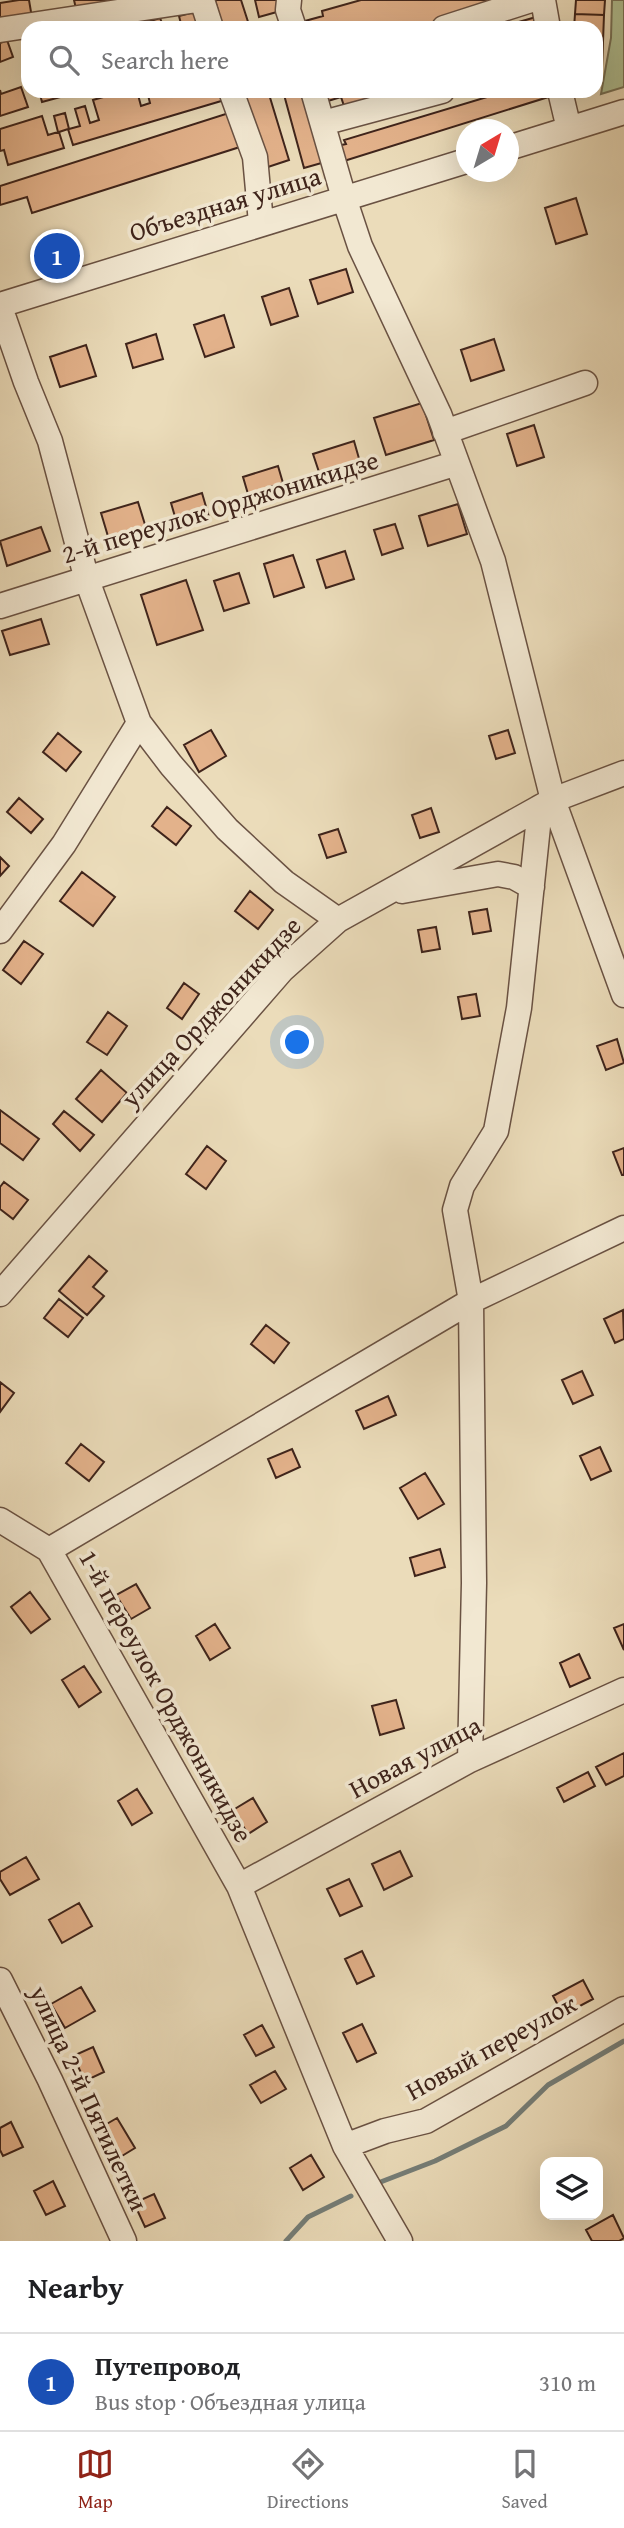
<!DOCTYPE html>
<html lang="en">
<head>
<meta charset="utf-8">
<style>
	:root { --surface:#fff; --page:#f6f6f6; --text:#202124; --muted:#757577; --line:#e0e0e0; --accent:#8f2418 }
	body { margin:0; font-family:"Gentium Book Plus",serif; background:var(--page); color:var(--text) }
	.controls { position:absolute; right:21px; bottom:21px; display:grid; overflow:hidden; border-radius:14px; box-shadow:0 7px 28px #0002 }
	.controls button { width:63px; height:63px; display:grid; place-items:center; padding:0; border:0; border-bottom:2px solid var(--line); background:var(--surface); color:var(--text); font:35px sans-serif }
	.compass { position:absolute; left:456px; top:119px; width:63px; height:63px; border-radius:50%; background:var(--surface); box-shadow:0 7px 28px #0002; rotate:38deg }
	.you { position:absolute; left:298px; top:1043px; width:24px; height:24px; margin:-18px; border:5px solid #fff; border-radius:50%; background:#1a73e8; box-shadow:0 0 0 10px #1a73e833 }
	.badge { display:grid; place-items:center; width:46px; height:46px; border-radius:50%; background:var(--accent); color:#fff; font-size:23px; font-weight:700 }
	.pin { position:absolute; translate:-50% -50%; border:4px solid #fff; box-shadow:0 2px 7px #0006 }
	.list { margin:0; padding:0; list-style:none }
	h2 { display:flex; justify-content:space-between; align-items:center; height:91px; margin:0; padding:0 28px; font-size:30px }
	h2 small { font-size:23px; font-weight:400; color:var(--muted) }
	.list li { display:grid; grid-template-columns:46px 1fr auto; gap:21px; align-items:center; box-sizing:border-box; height:98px; padding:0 28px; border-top:2px solid var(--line) }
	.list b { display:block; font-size:26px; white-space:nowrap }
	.list p { margin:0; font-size:23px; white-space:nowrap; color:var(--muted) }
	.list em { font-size:23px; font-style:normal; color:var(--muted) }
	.icon { flex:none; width:38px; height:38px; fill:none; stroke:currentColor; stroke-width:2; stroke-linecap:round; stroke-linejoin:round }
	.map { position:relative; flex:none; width:624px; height:2241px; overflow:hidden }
	.search { position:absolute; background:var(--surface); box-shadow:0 7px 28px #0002; left:21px; right:21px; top:21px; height:77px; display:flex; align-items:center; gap:18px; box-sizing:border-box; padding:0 24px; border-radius:21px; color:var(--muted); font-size:26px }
	.sheet { height:189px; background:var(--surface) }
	nav { display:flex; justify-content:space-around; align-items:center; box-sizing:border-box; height:98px; border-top:2px solid var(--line); background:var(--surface); font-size:19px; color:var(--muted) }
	nav a { display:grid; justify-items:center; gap:4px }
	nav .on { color:var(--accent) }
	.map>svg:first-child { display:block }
	.green { fill:#b1c295; stroke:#787358; stroke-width:2 }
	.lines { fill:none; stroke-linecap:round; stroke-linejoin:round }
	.stream { stroke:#757e78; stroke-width:5 }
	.building { fill:#e3b28b; stroke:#3f241b; stroke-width:2 }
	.minor-casing { stroke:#6a5243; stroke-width:27 }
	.minor { stroke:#f2e8d2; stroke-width:24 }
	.labels { text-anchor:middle; stroke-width:7; stroke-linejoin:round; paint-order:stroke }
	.street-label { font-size:26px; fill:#3f241b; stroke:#f2e8d2 }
</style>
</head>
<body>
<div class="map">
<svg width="624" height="2241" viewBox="0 0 624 2241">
	<rect width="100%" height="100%" fill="#ebdcba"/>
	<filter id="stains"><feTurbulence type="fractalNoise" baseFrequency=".00286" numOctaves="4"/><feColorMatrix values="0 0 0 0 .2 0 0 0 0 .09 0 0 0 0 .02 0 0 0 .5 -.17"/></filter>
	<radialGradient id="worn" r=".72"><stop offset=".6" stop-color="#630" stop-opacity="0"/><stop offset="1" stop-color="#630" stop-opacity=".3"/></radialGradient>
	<path class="green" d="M612 0H624V87L601 94 611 38Z"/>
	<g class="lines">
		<path class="stream" d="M378 2183 435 2161 506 2126 548 2085 624 2041
			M286 2241 308 2217 351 2196"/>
	</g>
	<path class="building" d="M19 0H29L32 18 0 23V3Z
		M74 0H137L77 13Z
		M215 0H241L250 28H223Z
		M255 0H281L284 10 259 17Z
		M361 0H508L417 28H308L305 21 323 16 322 11Z
		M576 0H605L604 15 575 14Z
		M198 11 203 28H182L179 16Z
		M575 14 604 15 602 68H596V28H574Z
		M536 17 539 28H498Z
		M160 18 164 28H128Z
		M7 40 13 57 0 62V43Z
		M21 87 28 107 0 116V90L1 94Z
		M39 91H79V92L42 102Z
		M124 91H137L141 106 150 103 147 91H226L228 99 73 145 68 129 59 132 64 148 8 165 4 150 0 151V129L42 116 48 135 58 132 54 116 65 113 69 129 80 126 75 109 85 106 90 123 99 120 93 100Z
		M242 91H268L289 160 265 168Z
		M283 91H306L325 162 304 168Z
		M325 91H420L347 115 341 97 328 101Z
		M507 91H557L558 94 344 161 337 146 346 144 344 140Z
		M232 112 243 146 32 213 27 197 0 205V186Z
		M576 198 587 234 556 244 545 208Z
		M346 269 353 292 318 304 310 280Z
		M289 288 298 316 271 325 262 297Z
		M224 315 234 347 205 357 194 325Z
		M156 334 163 359 133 368 126 344Z
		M494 339 504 370 471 381 461 350Z
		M86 345 96 376 60 387 50 357Z
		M422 403 434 440 386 455 374 418Z
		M534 425 544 457 517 466 507 434Z
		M354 441 360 462 320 475 313 454Z
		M278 466 283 483 248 494 243 477Z
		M202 493 209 517 178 527 171 503Z
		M138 502 147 531 110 543 101 513Z
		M458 504 467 534 428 546 419 516Z
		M395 524 403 548 382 555 374 530Z
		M41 527 50 551 7 566 0 541Z
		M345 551 354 579 326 588 317 560Z
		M293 555 304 587 274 597 264 564Z
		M239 573 249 603 224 611 214 581Z
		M186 580 203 630 157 645 141 595Z
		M41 619 49 644 10 655 2 631Z
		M211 730 226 756 199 772 184 745Z
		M508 730 515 753 496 759 489 736Z
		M58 733 81 752 66 771 43 752Z
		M19 798 43 819 31 833 7 812Z
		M167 807 191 826 176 845 152 826Z
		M431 808 439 832 420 838 412 815Z
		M338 829 346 852 327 858 319 835Z
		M0 857 9 866 0 876Z
		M82 872 115 897 93 926 60 901Z
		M250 891 273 910 258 929 235 911Z
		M487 909 491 931 473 934 469 912Z
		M436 927 440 949 422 952 418 930Z
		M24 941 43 954 21 984 3 970Z
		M184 983 199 994 182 1019 167 1008Z
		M476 994 480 1016 462 1019 458 997Z
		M108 1012 127 1026 107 1055 87 1042Z
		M617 1039 624 1063 606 1070 597 1046Z
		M101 1070 127 1093 102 1122 76 1099Z
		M0 1110 39 1139 23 1160 0 1143Z
		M64 1111 94 1135 80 1151 53 1124Z
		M207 1146 226 1161 206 1189 186 1174Z
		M624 1148V1175H622L613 1152Z
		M4 1182 28 1200 13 1219 0 1209V1187Z
		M89 1256 107 1271 93 1287 104 1296 87 1315 59 1291Z
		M59 1299 83 1318 68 1337 44 1318Z
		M623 1310 624 1339 615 1343 604 1319Z
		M266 1325 289 1343 274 1363 251 1344Z
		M582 1371 593 1395 573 1404 562 1380Z
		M0 1382 14 1393 0 1412Z
		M388 1396 396 1415 364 1429 356 1411Z
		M81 1444 104 1462 89 1481 66 1463Z
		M600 1447 611 1471 591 1480 580 1456Z
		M292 1449 300 1467 276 1478 268 1459Z
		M425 1473 444 1504 418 1519 400 1488Z
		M440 1549 445 1567 415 1576 410 1558Z
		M136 1584 150 1608 131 1619 116 1595Z
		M30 1592 50 1619 31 1633 11 1607Z
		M215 1624 230 1648 210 1660 196 1636Z
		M624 1624V1650L614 1628Z
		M579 1654 590 1678 570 1687 560 1663Z
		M84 1666 101 1692 79 1707 62 1680Z
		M396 1700 404 1728 380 1735 372 1706Z
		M624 1753V1776L606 1785 596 1767Z
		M588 1772 595 1786 564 1802 557 1788Z
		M137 1789 152 1813 132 1825 118 1801Z
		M253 1798 267 1822 248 1834 233 1810Z
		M400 1851 412 1876 384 1890 372 1864Z
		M26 1857 39 1879 10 1895 0 1879V1872Z
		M349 1879 362 1906 340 1916 327 1889Z
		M79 1903 92 1926 62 1943 49 1920Z
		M362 1951 374 1976 357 1984 345 1959Z
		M583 1980 593 1999 563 2015 553 1996Z
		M81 1987 95 2011 65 2028 51 2004Z
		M362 2024 376 2053 357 2062 343 2033Z
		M262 2025 274 2047 256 2056 244 2035Z
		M93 2047 104 2072 85 2081 73 2056Z
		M275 2071 286 2089 261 2103 250 2085Z
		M117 2118 135 2148 117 2159 98 2129Z
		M11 2122 23 2147 3 2156 0 2150V2128Z
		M311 2155 324 2177 303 2190 290 2168Z
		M53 2181 65 2206 46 2215 34 2191Z
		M154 2194 165 2218 145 2227 134 2203Z
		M613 2215 624 2238 619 2241H592L586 2230Z"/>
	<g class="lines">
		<defs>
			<path id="minor" d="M202 0 211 28
				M289 0 288 10 294 28
				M543 0 548 28
				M444 28 531 0
				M0 30 197 0
				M231 91 255 157 261 223
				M313 91 344 198 360 246 439 414 493 561 553 800 624 995
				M560 91 569 129
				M323 123 442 91
				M508 148 624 112
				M0 305 466 161
				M0 307 26 382 50 441 87 580 139 723 171 765 227 829 284 882 338 920
				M445 432 585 383
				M0 606 457 463
				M402 891 498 874 514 877 532 887
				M0 931 64 844 139 723
				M0 1294 282 970 338 920 553 800 624 773
				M0 1520 49 1550 239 1886 345 2146 400 2241
				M49 1550 471 1301 624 1228
				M470 1760 474 1583 471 1301 455 1210 462 1186 496 1131 519 1008 540 807
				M239 1886 470 1760 624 1690
				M0 1980 50 2080 124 2241
				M345 2146 385 2131 426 2121 624 2009"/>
		</defs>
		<use href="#minor" class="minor-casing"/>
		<use href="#minor" class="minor"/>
	</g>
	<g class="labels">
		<g class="street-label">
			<text transform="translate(225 204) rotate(-17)" y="9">Объездная улица</text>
			<text transform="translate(220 507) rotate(-17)" y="9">2-й переулок Орджоникидзе</text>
			<text transform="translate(211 1012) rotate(-47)" y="9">улица Орджоникидзе</text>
			<text transform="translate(166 1696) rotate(61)" y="9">1-й переулок Орджоникидзе</text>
			<text transform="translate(415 1757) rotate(-28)" y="9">Новая улица</text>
			<text transform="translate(491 2047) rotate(-29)" y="9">Новый переулок</text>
			<text transform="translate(89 2098) rotate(65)" y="9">улица 2-й Пятилетки</text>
		</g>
	</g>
	<rect width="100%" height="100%" filter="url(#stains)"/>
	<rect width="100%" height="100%" fill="url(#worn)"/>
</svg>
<div class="controls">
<button><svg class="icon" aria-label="layers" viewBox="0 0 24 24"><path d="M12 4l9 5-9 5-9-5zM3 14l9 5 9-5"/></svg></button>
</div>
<svg class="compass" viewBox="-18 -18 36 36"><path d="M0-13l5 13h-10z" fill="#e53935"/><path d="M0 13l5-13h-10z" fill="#757577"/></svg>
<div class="you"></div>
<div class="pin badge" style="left:57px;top:256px;background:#1a4fb4">1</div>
<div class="search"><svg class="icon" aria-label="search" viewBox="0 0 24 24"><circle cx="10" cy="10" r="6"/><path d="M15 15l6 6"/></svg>Search here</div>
</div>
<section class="sheet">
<h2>Nearby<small></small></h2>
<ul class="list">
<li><span class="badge" style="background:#1a4fb4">1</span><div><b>Путепровод</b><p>Bus stop · Объездная улица</p></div><em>310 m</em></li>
</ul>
</section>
<nav>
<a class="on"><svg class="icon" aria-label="map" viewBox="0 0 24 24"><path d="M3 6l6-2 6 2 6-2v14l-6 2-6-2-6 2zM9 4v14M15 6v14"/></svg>Map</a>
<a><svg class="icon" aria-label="directions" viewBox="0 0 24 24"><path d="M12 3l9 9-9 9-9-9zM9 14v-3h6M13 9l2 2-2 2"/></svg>Directions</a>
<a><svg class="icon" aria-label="saved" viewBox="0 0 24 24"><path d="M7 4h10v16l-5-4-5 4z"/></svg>Saved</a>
</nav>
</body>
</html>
